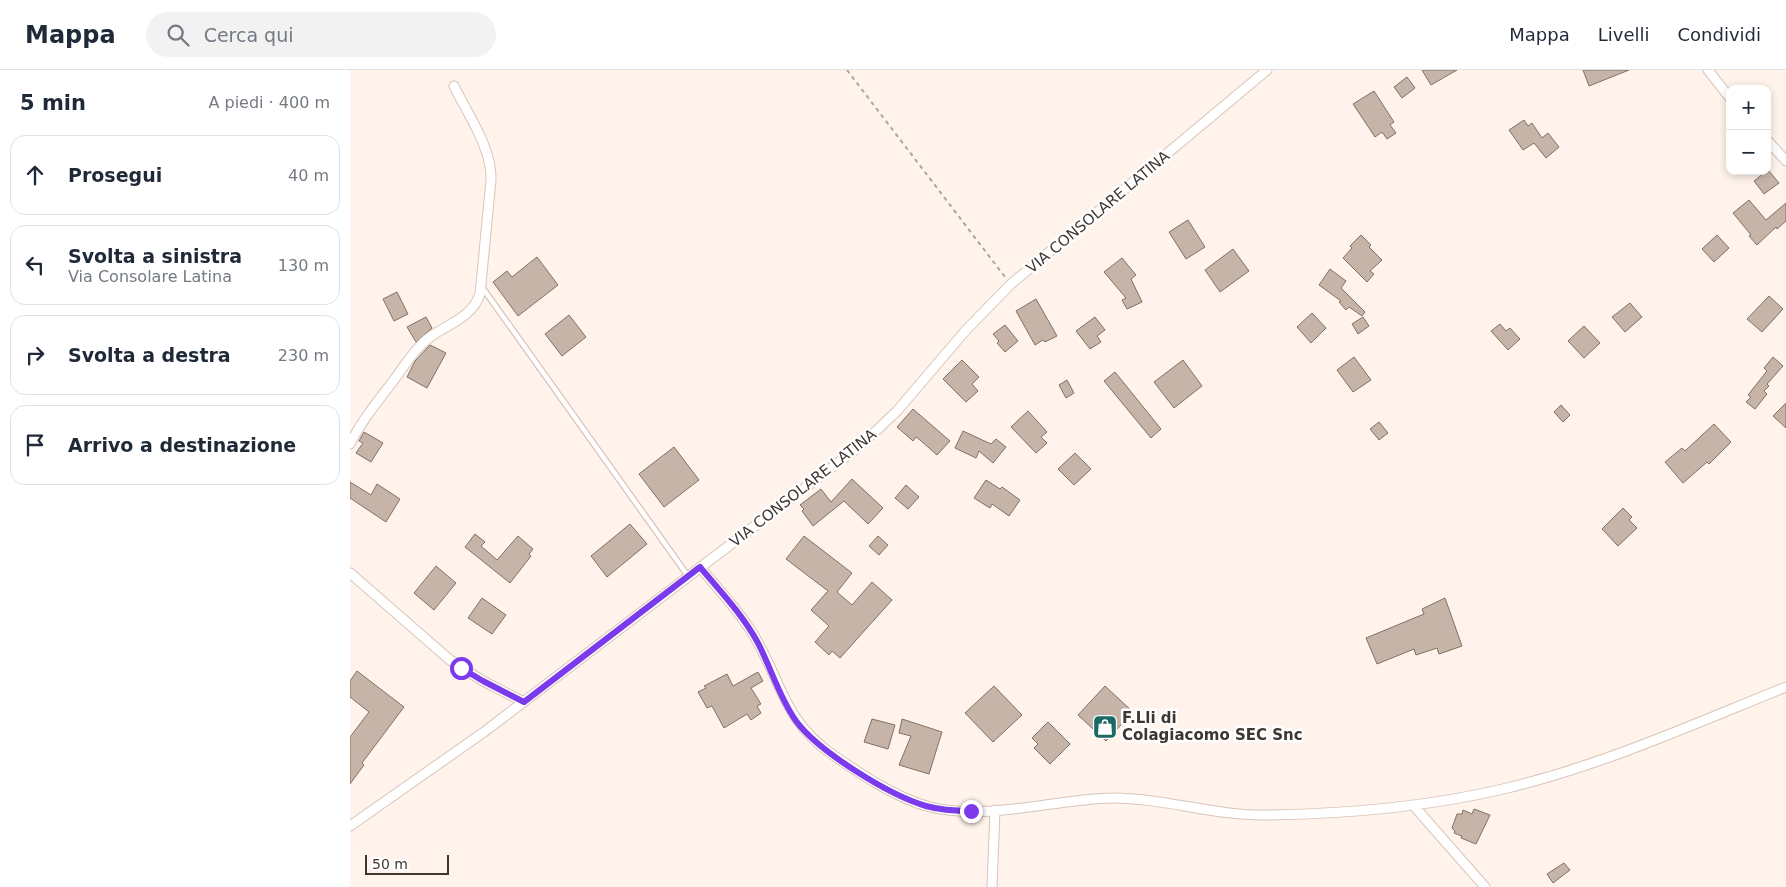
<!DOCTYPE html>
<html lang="it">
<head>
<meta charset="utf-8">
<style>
	:root { --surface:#fff; --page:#f2f2f3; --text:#1f2937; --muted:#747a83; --line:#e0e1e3 }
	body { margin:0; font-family:"DejaVu Sans",sans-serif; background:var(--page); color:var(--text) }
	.controls { position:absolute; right:15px; top:15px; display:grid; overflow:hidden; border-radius:10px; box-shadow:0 2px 8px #0003 }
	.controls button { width:45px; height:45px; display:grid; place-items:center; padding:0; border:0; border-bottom:1px solid var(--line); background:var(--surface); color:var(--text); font:25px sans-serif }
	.scale { position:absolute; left:15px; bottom:12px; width:84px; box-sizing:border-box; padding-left:5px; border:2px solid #3e3631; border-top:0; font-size:14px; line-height:18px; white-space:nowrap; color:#3e3631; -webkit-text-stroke:4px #fff; paint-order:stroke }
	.stop { position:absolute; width:15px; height:15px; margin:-11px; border:4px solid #7c3aed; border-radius:50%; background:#fff }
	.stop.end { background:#7c3aed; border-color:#fff; box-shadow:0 1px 5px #0008 }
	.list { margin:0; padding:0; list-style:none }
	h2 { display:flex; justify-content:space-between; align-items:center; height:65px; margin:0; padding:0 20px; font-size:21px }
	h2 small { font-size:16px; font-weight:400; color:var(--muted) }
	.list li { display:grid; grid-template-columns:32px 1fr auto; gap:15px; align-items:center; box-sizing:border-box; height:80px; margin:0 10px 10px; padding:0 10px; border:1px solid var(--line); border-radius:15px }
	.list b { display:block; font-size:19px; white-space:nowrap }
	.list p { margin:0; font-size:16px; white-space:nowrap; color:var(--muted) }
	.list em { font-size:16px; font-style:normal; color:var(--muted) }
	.icon { flex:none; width:28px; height:28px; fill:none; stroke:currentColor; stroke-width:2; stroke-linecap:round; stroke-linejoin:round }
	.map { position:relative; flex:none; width:1436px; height:817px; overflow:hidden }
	header { display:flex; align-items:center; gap:30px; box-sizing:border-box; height:70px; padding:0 25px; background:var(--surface); border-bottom:1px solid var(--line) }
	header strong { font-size:24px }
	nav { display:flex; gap:28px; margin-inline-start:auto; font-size:18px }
	.search { width:350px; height:45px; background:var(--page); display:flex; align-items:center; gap:12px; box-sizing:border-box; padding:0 18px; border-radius:28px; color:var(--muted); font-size:19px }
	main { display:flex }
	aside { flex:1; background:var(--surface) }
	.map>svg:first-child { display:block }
	.building { fill:#c7b4a8; stroke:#817064 }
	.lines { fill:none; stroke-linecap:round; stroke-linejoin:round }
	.lane-casing { stroke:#d8c5b8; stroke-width:7 }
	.street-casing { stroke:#d8c5b8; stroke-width:11 }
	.path { stroke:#afa59e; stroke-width:2; stroke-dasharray:4 4; stroke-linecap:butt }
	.lane { stroke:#fff; stroke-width:4.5 }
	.street { stroke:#fff; stroke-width:9 }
	.route { stroke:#7c3aed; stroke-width:6 }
	.labels { text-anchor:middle; stroke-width:5; stroke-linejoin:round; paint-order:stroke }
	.street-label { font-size:15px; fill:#3e3631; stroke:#fff }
	.poi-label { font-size:15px; font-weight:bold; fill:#3e3631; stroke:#fff; text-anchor:start }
</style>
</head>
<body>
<header>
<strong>Mappa</strong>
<div class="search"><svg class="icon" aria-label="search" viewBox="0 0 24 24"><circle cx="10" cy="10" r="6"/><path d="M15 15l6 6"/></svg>Cerca qui</div>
<nav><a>Mappa</a><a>Livelli</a><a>Condividi</a></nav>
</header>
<main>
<aside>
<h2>5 min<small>A piedi · 400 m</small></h2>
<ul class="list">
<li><svg class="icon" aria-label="ahead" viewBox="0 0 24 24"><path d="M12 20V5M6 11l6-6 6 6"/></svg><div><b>Prosegui</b></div><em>40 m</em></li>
<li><svg class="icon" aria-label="left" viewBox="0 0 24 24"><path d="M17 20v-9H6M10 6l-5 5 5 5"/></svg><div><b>Svolta a sinistra</b><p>Via Consolare Latina</p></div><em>130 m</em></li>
<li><svg class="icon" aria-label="right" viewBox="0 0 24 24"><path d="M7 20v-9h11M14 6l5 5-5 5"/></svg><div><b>Svolta a destra</b></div><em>230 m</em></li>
<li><svg class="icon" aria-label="arrive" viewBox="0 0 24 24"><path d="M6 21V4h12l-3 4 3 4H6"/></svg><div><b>Arrivo a destinazione</b></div></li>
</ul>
</aside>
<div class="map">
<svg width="1436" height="817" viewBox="0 0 1436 817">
	<rect width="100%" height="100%" fill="#fff3eb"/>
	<path class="building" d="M1072 0H1107L1081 15Z
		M1233 0H1279L1239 16Z
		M1057 7 1065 18 1052 28 1044 17Z
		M1024 21 1044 52 1040 55 1046 63 1037 69 1032 62 1025 67 1003 34Z
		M1174 50 1178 56 1182 53 1192 68 1198 63 1209 77 1196 88 1184 73 1173 80 1159 60Z
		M1418 100 1429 113 1414 124 1404 111Z
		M1399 130 1416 150 1436 133V151L1427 159 1426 157 1407 175 1399 166 1401 165 1383 143Z
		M838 150 855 177 836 189 819 162Z
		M1011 165 1021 175 1019 177 1032 190 1020 201 1024 204 1017 212 993 188 1002 178 1000 176Z
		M1367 165 1379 178 1364 192 1352 179Z
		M883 179 899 201 870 222 855 200Z
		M187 187 208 215 168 246 143 212 157 201 162 207Z
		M772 188 786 205 781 209 792 232 777 239 772 230 776 228 754 202Z
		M980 199 996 211 991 218 1015 242 1012 246 999 237 996 240 989 232 991 231 969 215Z
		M47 222 58 244 44 251 33 229Z
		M1419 226 1433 239 1412 262 1397 249Z
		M686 229 707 266 695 272 693 270 685 275 666 241Z
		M1280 233 1292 247 1275 262 1262 247Z
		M962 243 976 258 961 273 947 257Z
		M219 245 236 267 212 286 195 264Z
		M76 247 82 258 66 272 57 257Z
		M745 247 755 260 747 266 751 272 740 279 726 261Z
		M1013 247 1019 256 1008 264 1002 254Z
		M1150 254 1156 261 1160 258 1170 269 1158 280 1141 261Z
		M655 255 668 271 655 282 647 273 649 271 643 264Z
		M1234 256 1250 273 1234 288 1218 271Z
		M80 275 96 283 77 318 57 307 65 291Z
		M1004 287 1021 310 1003 322 987 300Z
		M1423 287 1433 296 1417 314 1419 316 1414 321 1417 324 1405 339 1396 332 1401 327 1398 325 1417 301 1414 298Z
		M612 290 629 307 622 314 628 321 616 332 593 309Z
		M833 290 852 316 824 338 804 312Z
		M765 302 811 359 801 368 754 311Z
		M717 310 724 323 716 328 709 315Z
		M1436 333V358L1423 346Z
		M1211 335 1220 345 1213 352 1204 342Z
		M563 339 600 371 587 385 570 370 566 367 563 371 547 357Z
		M678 341 697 362 691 367 697 373 686 383 661 357Z
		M1029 352 1038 363 1029 370 1020 359Z
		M1364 354 1381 372 1359 394 1357 392 1333 413 1315 392 1332 378 1335 381Z
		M613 361 641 374 646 369 656 377 643 393 629 381 626 388 605 378Z
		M14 362 33 373 21 392 6 383 13 373 9 371Z
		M324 377 349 410 314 437 289 404Z
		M725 383 741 399 724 415 708 399Z
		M502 409 533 438 518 454 494 431 463 456 452 441 454 439 450 435 471 419 481 432Z
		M636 410 650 419 652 417 670 430 659 446 642 434 640 438 624 428Z
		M0 412 21 425 27 414 50 429 36 452 0 428Z
		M556 415 569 427 558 439 545 428Z
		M1273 438 1282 447 1279 450 1287 458 1268 476 1252 459Z
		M280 454 297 474 257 507 241 486Z
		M125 464 135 472 131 476 147 490 168 466 183 479 179 484 181 486 160 513 115 477Z
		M454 466 502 503 487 522 502 535 522 512 542 530 490 588 482 581 479 585 465 572 479 556 461 540 478 521 436 489Z
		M528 466 538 475 529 485 519 476Z
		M86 496 106 513 84 540 64 523Z
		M132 528 156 545 142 564 118 548Z
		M1095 528 1112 576 1089 584 1087 578 1066 585 1064 579 1027 594 1016 568 1074 544 1072 539Z
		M7 601 54 637 12 693 14 695 0 714V667L19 642 0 627V611Z
		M408 602 413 611 401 618 411 634 407 636 411 643 401 650 397 644 374 658 362 636 357 638 348 622 356 618 354 616 377 604 383 616Z
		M644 616 672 645 643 672 615 643Z
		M755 616 783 642 756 671 728 645Z
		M522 649 545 655 538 679 514 672Z
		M552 649 592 662 579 704 549 695 561 666 549 663Z
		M698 652 720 674 700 694 684 678 688 674 682 668Z
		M1124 739 1140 745 1126 774 1111 768 1112 766 1104 763 1105 761 1102 758 1107 744H1112L1113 740 1122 744Z
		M1214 793 1220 800 1203 813 1197 804Z"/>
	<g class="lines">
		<defs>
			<path id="lane" d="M132 217 338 506"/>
			<path id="street" d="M1358 0 1380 28
				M1417 70 1436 91
				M0 374C12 350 28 331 44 310 53 298 61 284 73 273 91 255 121 251 130 224L141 110C142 78 118 45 104 16
				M350 497C368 519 388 540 403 564 432 612 433 650 483 685 512 705 546 728 580 737 638 751 705 729 763 728 814 728 865 746 916 745 994 744 1077 737 1153 719 1251 696 1344 654 1436 617
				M0 503 100 590 133 611 174 632
				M1063 735 1135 817
				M0 756 134 662 510 376 547 341 616 260 661 214 917 0
				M642 817 645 740"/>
		</defs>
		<use href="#lane" class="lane-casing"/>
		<use href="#street" class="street-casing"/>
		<path class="path" d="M497 0 655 207"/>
		<use href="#lane" class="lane"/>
		<use href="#street" class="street"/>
	</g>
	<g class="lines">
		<path class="route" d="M111 598 133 611 174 632 350 497C370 521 393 545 408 573 421 598 429 627 446 651 469 682 539 725 576 736 590 740 605 741 621 741"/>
	</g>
	<defs>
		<symbol id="shop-square" viewBox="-11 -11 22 22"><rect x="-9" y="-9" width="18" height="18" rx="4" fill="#1d6966" stroke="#fff"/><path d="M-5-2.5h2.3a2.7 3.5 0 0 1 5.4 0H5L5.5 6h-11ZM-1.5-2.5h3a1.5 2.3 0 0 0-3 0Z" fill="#fff"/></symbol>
	</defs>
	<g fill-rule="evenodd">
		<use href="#shop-square" x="741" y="643" width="28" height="28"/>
	</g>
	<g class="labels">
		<g class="street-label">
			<text transform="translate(748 142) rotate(-40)" y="5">VIA CONSOLARE LATINA</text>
			<text transform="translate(453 418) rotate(-38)" y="5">VIA CONSOLARE LATINA</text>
		</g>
		<g class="poi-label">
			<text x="772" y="653">F.Lli di<tspan x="772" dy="17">Colagiacomo SEC Snc</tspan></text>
		</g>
	</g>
</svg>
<div class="controls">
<button>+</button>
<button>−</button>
</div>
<div class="scale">50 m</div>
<div class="stop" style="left:111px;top:598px"></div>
<div class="stop end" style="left:621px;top:741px"></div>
</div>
</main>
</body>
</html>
